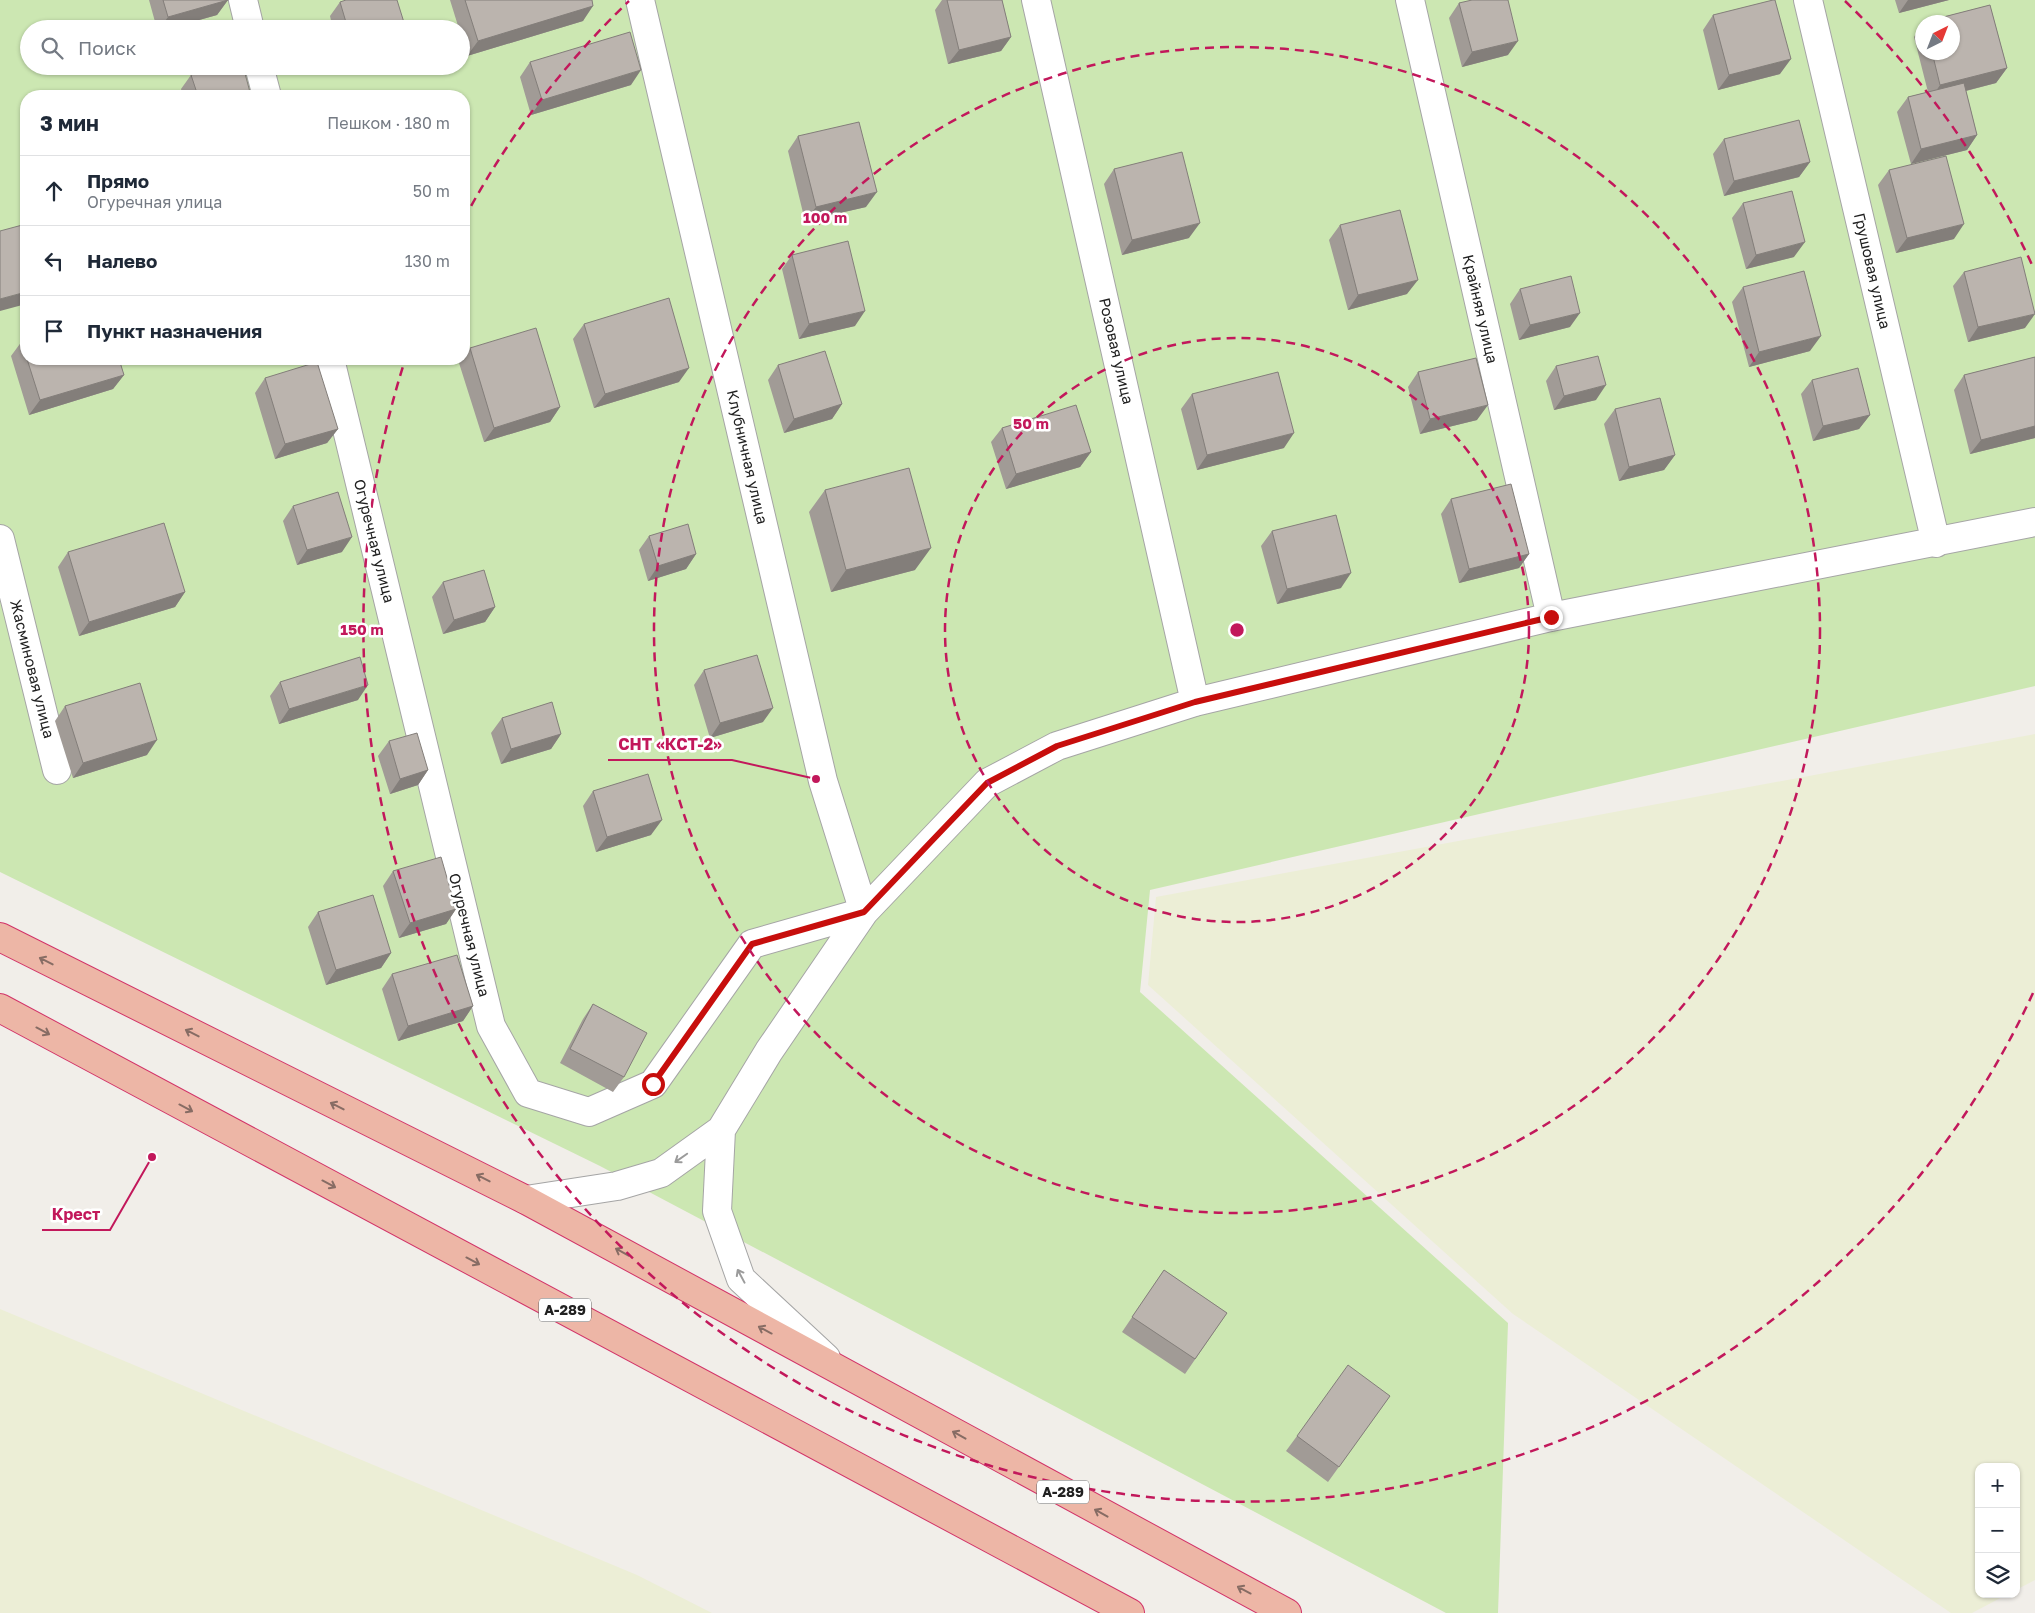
<!DOCTYPE html>
<html lang="ru">
<head>
<meta charset="utf-8">
<style>
	:root { --surface:#fff; --page:#f2f2f3; --text:#1f2937; --muted:#747a83; --line:#e0e1e3 }
	body { margin:0; font-family:"Golos Text",sans-serif; background:var(--page); color:var(--text) }
	.controls { position:absolute; right:15px; bottom:15px; display:grid; overflow:hidden; border-radius:10px; box-shadow:0 1px 4px #0004 }
	.controls button { width:45px; height:45px; display:grid; place-items:center; padding:0; border:0; border-bottom:1px solid var(--line); background:var(--surface); color:var(--text); font:25px sans-serif }
	.compass { position:absolute; left:1915px; top:15px; width:45px; height:45px; border-radius:50%; background:var(--surface); box-shadow:0 1px 4px #0004; rotate:42deg }
	.stop { position:absolute; width:15px; height:15px; margin:-11px; border:4px solid #c70e0c; border-radius:50%; background:#fff }
	.stop.end { background:#c70e0c; border-color:#fff; box-shadow:0 1px 5px #0008 }
	.list { margin:0; padding:0; list-style:none }
	h2 { display:flex; justify-content:space-between; align-items:center; height:65px; margin:0; padding:0 20px; font-size:21px }
	h2 small { font-size:16px; font-weight:400; color:var(--muted) }
	.list li { display:grid; grid-template-columns:32px 1fr auto; gap:15px; align-items:center; box-sizing:border-box; height:70px; padding:0 20px; border-top:1px solid var(--line) }
	.list b { display:block; font-size:19px; white-space:nowrap }
	.list p { margin:0; font-size:16px; white-space:nowrap; color:var(--muted) }
	.list em { font-size:16px; font-style:normal; color:var(--muted) }
	.icon { flex:none; width:28px; height:28px; fill:none; stroke:currentColor; stroke-width:2; stroke-linecap:round; stroke-linejoin:round }
	.map { position:relative; flex:none; width:2035px; height:1613px; overflow:hidden }
	.search { position:absolute; background:var(--surface); box-shadow:0 1px 4px #0004; left:20px; top:20px; width:450px; height:55px; display:flex; align-items:center; gap:12px; box-sizing:border-box; padding:0 18px; border-radius:28px; color:var(--muted); font-size:19px }
	.panel { position:absolute; background:var(--surface); box-shadow:0 1px 4px #0004; left:20px; top:90px; width:450px; height:275px; border-radius:20px }
	.map>svg:first-child { display:block }
	.farmland { fill:#eceed6 }
	.grass { fill:#cce7b2; fill-rule:evenodd }
	.lines { fill:none; stroke-linecap:round; stroke-linejoin:round }
	.minor-casing { stroke:#a5a5a5; stroke-width:30 }
	.trunk-casing { stroke:#d23368; stroke-width:30 }
	.minor { stroke:#fff; stroke-width:28 }
	.trunk { stroke:#edb6a6; stroke-width:28 }
	.wall { fill:#a19b96 }
	.shaded-wall { fill:#837e7a }
	.building { fill:#bbb4ae; stroke:#837e7a }
	.oneway { stroke:#876c64 }
	.oneway2 { stroke:#9b9b9b }
	.route { stroke:#c70e0c; stroke-width:6 }
	.ring { fill:none; stroke:#c2185b; stroke-width:2.5; stroke-dasharray:9 6 }
	.labels { text-anchor:middle; stroke-width:5; stroke-linejoin:round; paint-order:stroke }
	.shield { fill:#fff; stroke:#646464; stroke-width:1 }
	.shield-label { font-size:14px; font-weight:bold; fill:#212121 }
	.street-label { font-size:15px; fill:#212121; stroke:#fff }
	.centre { fill:#c2185b; stroke:#fff; stroke-width:2.5 }
	.ring-label { font-size:15px; text-anchor:middle; font-weight:bold; fill:#c2185b; stroke:#fff; stroke-width:5; stroke-linejoin:round; paint-order:stroke }
	.leader { fill:none; stroke:#c2185b; stroke-width:2 }
	.callout-dot { fill:#c2185b; stroke:#fff; stroke-width:2 }
	.callout-label { font-size:16px; text-anchor:middle; font-weight:bold; fill:#c2185b; stroke:#fff; stroke-width:5; stroke-linejoin:round; paint-order:stroke }
</style>
</head>
<body>
<div class="map">
<svg width="2035" height="1613" viewBox="0 0 2035 1613">
	<rect width="100%" height="100%" fill="#f1eee9"/>
	<path class="farmland" d="M2035 734V1580L2016 1590V1467H1979V1594H2008L1972 1613H1951L1513 1314 1148 985 1156 897Z
		M0 1309 637 1575 712 1613H0Z"/>
	<path class="grass" d="M0 0H2035V686L1150 890 1140 992 1508 1323 1498 1613H1446L600 1166 0 872ZM1922 22H1952V52H1922ZM29 29H461V66H29ZM26 96H464V359H26Z"/>
	<g class="lines">
		<defs>
			<path id="minor" d="M243 0 250 29
				M1036 0 1195 702
				M1410 0 1551 617
				M1808 0 1936 543
				M259 66 267 96
				M330 359 491 1026 528 1093 589 1112 653 1084 752 944 864 912 823 781 640 0
				M0 539 57 770
				M721 1130 717 1211 741 1279 826 1358
				M526 1200 617 1186 661 1173 721 1130 769 1051 864 912 987 783 1057 746 1195 702 1551 617 2035 522"/>
			<path id="trunk" d="M0 937 526 1200 1287 1613
				M0 1008 1130 1613"/>
		</defs>
		<use href="#minor" class="minor-casing"/>
		<use href="#trunk" class="trunk-casing"/>
		<use href="#minor" class="minor"/>
		<use href="#trunk" class="trunk"/>
	</g>
	<path class="wall" d="M149 0H228L217 15 167 29H157Z
		M450 0H592L583 21 467 56 461 36V29H459Z
		M942 0H1002L1011 37 1001 51 948 64 935 10Z
		M1895 0H1949L1899 13Z
		M340 2 406 29H333L330 16Z
		M1459 3 1508 55 1462 67 1449 18Z
		M1990 5 2007 68 1996 83 1966 91 1977 135 1967 150 1911 164 1897 112 1908 97 1928 92 1914 37 1922 24V52H1952V22H1924Z
		M1713 15 1780 74 1718 90 1703 30Z
		M530 62 631 85 531 115 520 77Z
		M191 75 251 96H183L181 89Z
		M798 136 866 207 805 221 788 151Z
		M1724 139 1810 162 1799 177 1724 196 1713 154Z
		M1114 169 1189 238 1122 255 1104 184Z
		M1889 170 1954 239 1896 253 1878 185Z
		M1743 203 1794 257 1746 269 1732 218Z
		M1340 225 1407 294 1348 310 1329 240Z
		M792 255 855 326 799 339 782 269Z
		M1964 272 2025 328 1968 342 1953 286Z
		M1743 287 1810 351 1749 367 1732 302Z
		M1520 289 1570 327 1519 340 1510 304Z
		M584 324 679 382 594 408 573 339Z
		M26 340V359H119L124 375 113 389 29 415 11 356 22 341Z
		M470 348 560 407 550 422 484 442 459 363 462 359H464V356Z
		M2035 357V438L1970 454 1954 390 1964 375Z
		M778 365 842 404 832 419 784 433 768 380Z
		M1556 366 1596 400 1554 410 1546 381Z
		M1418 372 1477 420 1420 434 1408 387Z
		M265 378 338 429 327 443 275 459 255 393Z
		M1812 380 1870 415 1859 429 1813 441 1801 394Z
		M1192 394 1284 448 1197 470 1181 409Z
		M1615 409 1675 455 1664 470 1619 481 1604 424Z
		M1002 428 1091 452 1080 467 1006 489 991 442Z
		M825 490 915 570 831 592 809 512Z
		M1451 499 1529 554 1519 568 1459 583 1441 514Z
		M293 506 342 552 297 565 283 521Z
		M1272 531 1341 588 1277 604 1261 546Z
		M649 536 696 554 686 569 648 581 639 550Z
		M68 552 185 592 175 607 79 636 58 567Z
		M443 582 495 607 485 622 443 634 432 597Z
		M704 670 763 722 710 738 694 685Z
		M280 682 358 700 279 724 270 696Z
		M65 706 147 755 73 778 55 721Z
		M502 718 561 734 551 749 501 764 491 733Z
		M389 741 428 770 418 785 390 794 378 756Z
		M593 791 651 835 596 852 583 806Z
		M393 871 456 909 446 924 399 938 383 886Z
		M318 912 391 953 381 968 326 985 308 927Z
		M392 974 473 1006 463 1021 398 1041 382 989Z
		M593 1004 624 1077 613 1092 560 1063 583 1019Z
		M1164 1270 1227 1313 1185 1374 1122 1332Z
		M1390 1396 1328 1482 1286 1451 1297 1436Z"/>
	<path class="shaded-wall" d="M228 0 217 15 167 29H159L168 17Z
		M1908 0H1949L1899 13Z
		M593 6 583 21 467 56 478 41Z
		M1011 37 1001 51 948 64 959 50Z
		M1518 41 1508 55 1462 67 1472 52Z
		M1791 59 1780 74 1718 90 1729 75Z
		M2007 68 1996 83 1930 100 1940 85Z
		M641 70 631 85 531 115 542 100Z
		M1977 135 1967 150 1911 164 1921 149Z
		M1810 162 1799 177 1724 196 1734 181Z
		M877 192 866 207 805 221 816 207Z
		M1200 223 1189 238 1122 255 1132 240Z
		M1964 224 1954 239 1896 253 1907 238Z
		M1805 242 1794 257 1746 269 1756 255Z
		M1418 280 1407 294 1348 310 1358 295Z
		M26 292V304L0 311V299Z
		M865 311 855 326 799 339 809 324Z
		M1580 313 1570 327 1519 340 1530 325Z
		M2035 314 2025 328 1968 342 1978 327Z
		M1821 336 1810 351 1749 367 1759 352Z
		M689 368 679 382 594 408 605 394Z
		M124 375 113 389 29 415 40 400Z
		M1606 385 1596 400 1554 410 1564 396Z
		M842 404 832 419 784 433 794 419Z
		M1488 405 1477 420 1420 434 1430 419Z
		M560 407 550 422 484 442 494 428Z
		M1870 415 1859 429 1813 441 1823 426Z
		M2035 426V438L1970 454 1981 440Z
		M338 429 327 443 275 459 285 444Z
		M1294 433 1284 448 1197 470 1207 455Z
		M1091 452 1080 467 1006 489 1016 474Z
		M1675 455 1664 470 1619 481 1629 467Z
		M352 537 342 552 297 565 307 550Z
		M931 548 915 570 831 592 846 570Z
		M696 554 686 569 648 581 658 566Z
		M1529 554 1519 568 1459 583 1469 569Z
		M1351 573 1341 588 1277 604 1287 589Z
		M185 592 175 607 79 636 89 622Z
		M495 607 485 622 443 634 454 620Z
		M368 685 358 700 279 724 289 709Z
		M773 708 763 722 710 738 720 723Z
		M561 734 551 749 501 764 511 749Z
		M157 740 147 755 73 778 83 763Z
		M428 770 418 785 390 794 400 779Z
		M662 820 651 835 596 852 607 837Z
		M456 909 446 924 399 938 410 923Z
		M391 953 381 968 326 985 336 970Z
		M473 1006 463 1021 398 1041 408 1026Z"/>
	<path class="building" d="M163 0H228L168 17Z
		M346 0H397L406 29H348L340 2Z
		M465 0H592L593 6 478 41Z
		M947 0H1002L1011 37 959 50Z
		M1472 0H1508L1518 41 1472 52 1459 3Z
		M1773 0H1775L1791 59 1729 75 1713 15Z
		M1990 5 2007 68 1940 85 1932 52H1952V22H1924Z
		M630 32 641 70 542 100 530 62Z
		M221 66H243L251 96H198L191 75Z
		M1964 83 1977 135 1921 149 1908 97Z
		M1799 120 1810 162 1734 181 1724 139Z
		M859 122 877 192 816 207 798 136Z
		M1182 152 1200 223 1132 240 1114 169Z
		M1946 156 1964 224 1907 238 1889 170Z
		M1792 191 1805 242 1756 255 1743 203Z
		M1400 210 1418 280 1358 295 1340 225Z
		M26 224V292L0 299V231Z
		M848 241 865 311 809 324 792 255Z
		M2021 257 2035 314 1978 327 1964 272Z
		M1804 271 1821 336 1759 352 1743 287Z
		M1571 276 1580 313 1530 325 1520 289Z
		M669 298 689 368 605 394 584 324Z
		M536 328 560 407 494 428 470 348Z
		M26 340V356L22 341Z
		M825 351 842 404 794 419 778 365Z
		M1598 356 1606 385 1564 396 1556 366Z
		M2035 357V426L1981 440 1964 375Z
		M1476 358 1488 405 1430 419 1418 372Z
		M27 359H119L124 375 40 400Z
		M317 362 338 429 285 444 265 378Z
		M1858 368 1870 415 1823 426 1812 380Z
		M1278 372 1294 433 1207 455 1192 394Z
		M1660 398 1675 455 1629 467 1615 409Z
		M1076 405 1091 452 1016 474 1002 428Z
		M909 468 931 548 846 570 825 490Z
		M1511 484 1529 554 1469 569 1451 499Z
		M338 492 352 537 307 550 293 506Z
		M1336 515 1351 573 1287 589 1272 531Z
		M164 523 185 592 89 622 68 552Z
		M688 524 696 554 658 566 649 536Z
		M484 570 495 607 454 620 443 582Z
		M757 655 773 708 720 723 704 670Z
		M360 657 368 685 289 709 280 682Z
		M140 683 157 740 83 763 65 706Z
		M552 702 561 734 511 749 502 718Z
		M417 733 428 770 400 779 389 741Z
		M648 774 662 820 607 837 593 791Z
		M441 857 456 909 410 923 393 871Z
		M373 895 391 953 336 970 318 912Z
		M457 955 473 1006 408 1026 392 974Z
		M593 1004 647 1033 624 1077 570 1049Z
		M1164 1270 1227 1313 1195 1359 1132 1317Z
		M1348 1365 1390 1396 1339 1467 1297 1436Z"/>
	<defs><path id="oneway-shaft" d="M-6 0H5M1.5-3L5.5 0L1.5 3" fill="none" stroke-width="1.6" stroke-linecap="round" stroke-linejoin="round" transform="scale(1.25)"/></defs>
	<g class="oneway">
		<use href="#oneway-shaft" transform="translate(46 961) rotate(-153)"/>
		<use href="#oneway-shaft" transform="translate(43 1031) rotate(28)"/>
		<use href="#oneway-shaft" transform="translate(192 1033) rotate(-153)"/>
		<use href="#oneway-shaft" transform="translate(337 1106) rotate(-153)"/>
		<use href="#oneway-shaft" transform="translate(186 1108) rotate(28)"/>
		<use href="#oneway-shaft" transform="translate(483 1178) rotate(-153)"/>
		<use href="#oneway-shaft" transform="translate(329 1184) rotate(28)"/>
		<use href="#oneway-shaft" transform="translate(622 1252) rotate(-151)"/>
		<use href="#oneway-shaft" transform="translate(473 1261) rotate(28)"/>
		<use href="#oneway-shaft" transform="translate(765 1330) rotate(-152)"/>
		<use href="#oneway-shaft" transform="translate(959 1435) rotate(-151)"/>
		<use href="#oneway-shaft" transform="translate(1101 1513) rotate(-151)"/>
		<use href="#oneway-shaft" transform="translate(1244 1590) rotate(-152)"/>
	</g>
	<g class="oneway2">
		<use href="#oneway-shaft" transform="translate(681 1158) rotate(145)"/>
		<use href="#oneway-shaft" transform="translate(741 1276) rotate(-118)"/>
	</g>
	<g class="lines">
		<path class="route" d="M653 1084 752 944 864 912 987 783 1057 746 1195 702 1551 617"/>
	</g>
	<g class="ring">
		<circle cx="1237" cy="630" r="292"/>
		<circle cx="1237" cy="630" r="583"/>
		<path d="M2033 993A875 875 0 0 1 405 360M464 219A875 875 0 0 1 629 1M1845 1A875 875 0 0 1 2033 267"/>
	</g>
	<g class="labels">
		<g class="shield">
			<rect x="539" y="1298.5" width="52" height="23" rx="4"/>
			<rect x="1037" y="1480.5" width="52" height="23" rx="4"/>
		</g>
		<g class="shield-label">
			<text x="565" y="1315">А-289</text>
			<text x="1063" y="1497">А-289</text>
		</g>
		<g class="street-label">
			<text transform="translate(1872 271) rotate(77)" y="5">Грушовая улица</text>
			<text transform="translate(1480 309) rotate(77)" y="5">Крайняя улица</text>
			<text transform="translate(1116 351) rotate(77)" y="5">Розовая улица</text>
			<text transform="translate(747 457) rotate(77)" y="5">Клубничная улица</text>
			<text transform="translate(374 541) rotate(76)" y="5">Огуречная улица</text>
			<text transform="translate(32 669) rotate(76)" y="5">Жасминовая улица</text>
			<text transform="translate(469 935) rotate(76)" y="5">Огуречная улица</text>
		</g>
	</g>
	<circle cx="1237" cy="630" r="8" class="centre"/>
	<g class="ring-label">
		<text x="825" y="223">100 m</text>
		<text x="1031" y="429">50 m</text>
		<text x="362" y="635">150 m</text>
	</g>
	<path class="leader" d="M816 779L732 760H608M152 1157L110 1230H42"/>
	<g class="callout-dot">
		<circle cx="816" cy="779" r="5"/>
		<circle cx="152" cy="1157" r="5"/>
	</g>
	<g class="callout-label">
		<text x="670" y="750">СНТ «КСТ-2»</text>
		<text x="76" y="1220">Крест</text>
	</g>
</svg>
<div class="controls">
<button>+</button>
<button>−</button>
<button><svg class="icon" aria-label="layers" viewBox="0 0 24 24"><path d="M12 4l9 5-9 5-9-5zM3 14l9 5 9-5"/></svg></button>
</div>
<svg class="compass" viewBox="-18 -18 36 36"><path d="M0-13l5 13h-10z" fill="#e53935"/><path d="M0 13l5-13h-10z" fill="#747a83"/></svg>
<div class="stop" style="left:653px;top:1084px"></div>
<div class="stop end" style="left:1551px;top:617px"></div>
<div class="search"><svg class="icon" aria-label="search" viewBox="0 0 24 24"><circle cx="10" cy="10" r="6"/><path d="M15 15l6 6"/></svg>Поиск</div>
<section class="panel">
<h2>3 мин<small>Пешком · 180 m</small></h2>
<ul class="list">
<li><svg class="icon" aria-label="ahead" viewBox="0 0 24 24"><path d="M12 20V5M6 11l6-6 6 6"/></svg><div><b>Прямо</b><p>Огуречная улица</p></div><em>50 m</em></li>
<li><svg class="icon" aria-label="left" viewBox="0 0 24 24"><path d="M17 20v-9H6M10 6l-5 5 5 5"/></svg><div><b>Налево</b></div><em>130 m</em></li>
<li><svg class="icon" aria-label="arrive" viewBox="0 0 24 24"><path d="M6 21V4h12l-3 4 3 4H6"/></svg><div><b>Пункт назначения</b></div></li>
</ul>
</section>
</div>
</body>
</html>
